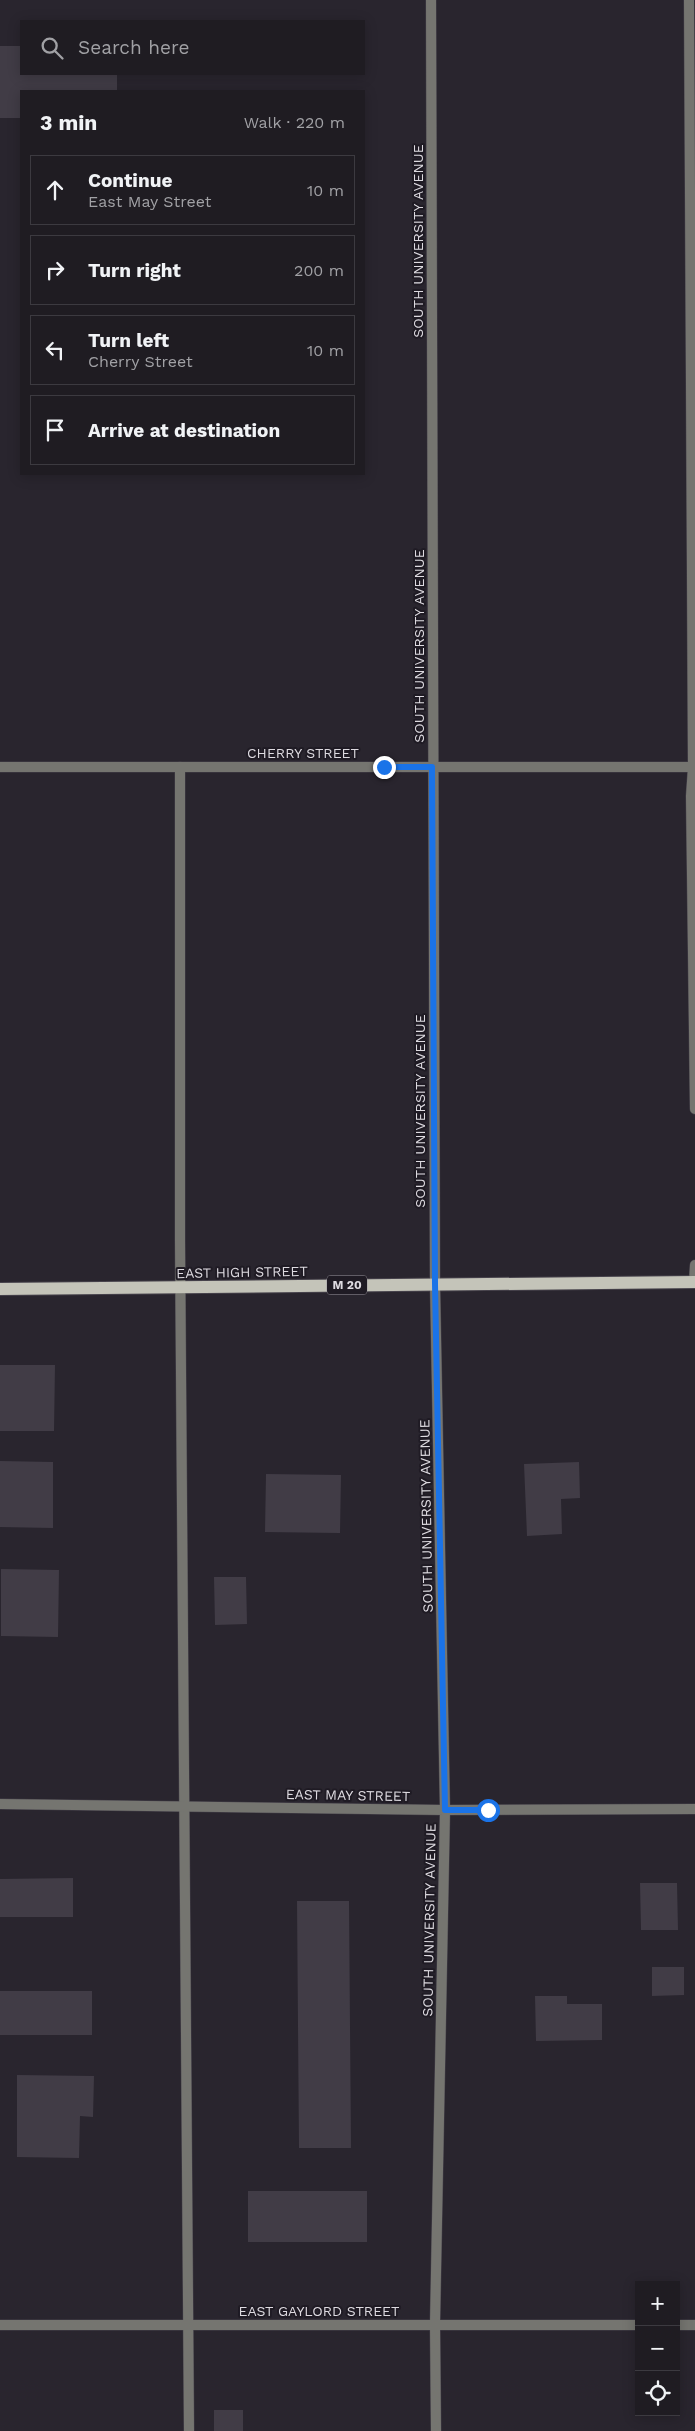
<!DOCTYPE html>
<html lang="en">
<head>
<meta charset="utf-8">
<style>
	:root { --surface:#1f1c22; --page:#2c292f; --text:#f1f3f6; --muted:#a1a1a5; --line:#3c3a40 }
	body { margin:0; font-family:"Work Sans",sans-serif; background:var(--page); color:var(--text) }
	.controls { position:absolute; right:15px; bottom:15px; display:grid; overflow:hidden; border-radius:0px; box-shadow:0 2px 12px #0003 }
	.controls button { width:45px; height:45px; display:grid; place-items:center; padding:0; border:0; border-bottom:1px solid var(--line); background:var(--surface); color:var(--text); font:25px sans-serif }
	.stop { position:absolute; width:15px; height:15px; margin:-11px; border:4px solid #1a73e8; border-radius:50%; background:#fff }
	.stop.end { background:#1a73e8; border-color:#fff; box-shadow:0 1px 5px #0008 }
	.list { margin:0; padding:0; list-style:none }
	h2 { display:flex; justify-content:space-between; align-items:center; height:65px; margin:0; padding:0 20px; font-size:21px }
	h2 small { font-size:16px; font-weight:400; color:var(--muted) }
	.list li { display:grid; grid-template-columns:32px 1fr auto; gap:15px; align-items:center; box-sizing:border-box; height:70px; margin:0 10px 10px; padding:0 10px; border:1px solid var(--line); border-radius:0px }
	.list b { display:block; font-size:19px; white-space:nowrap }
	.list p { margin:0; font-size:16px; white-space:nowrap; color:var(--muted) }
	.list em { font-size:16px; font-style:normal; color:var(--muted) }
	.icon { flex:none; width:28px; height:28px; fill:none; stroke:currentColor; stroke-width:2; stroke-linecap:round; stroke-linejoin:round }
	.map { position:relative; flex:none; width:695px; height:2431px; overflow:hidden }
	.search { position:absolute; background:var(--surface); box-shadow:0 2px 12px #0003; left:20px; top:20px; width:345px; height:55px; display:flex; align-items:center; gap:12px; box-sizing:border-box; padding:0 18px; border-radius:0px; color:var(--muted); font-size:19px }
	.panel { position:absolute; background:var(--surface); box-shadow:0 2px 12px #0003; left:20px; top:90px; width:345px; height:385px; border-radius:0px }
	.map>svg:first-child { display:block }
	.building { fill:#413c46 }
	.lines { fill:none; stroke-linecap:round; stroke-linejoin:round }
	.lane-casing { stroke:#46424b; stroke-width:11 }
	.street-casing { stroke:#46424b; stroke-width:11 }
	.primary-casing { stroke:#46424b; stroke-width:14 }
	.lane { stroke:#757570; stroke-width:10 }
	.street { stroke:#757570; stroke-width:10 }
	.primary { stroke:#c4c4b9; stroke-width:12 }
	.route { stroke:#1a73e8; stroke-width:6 }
	.labels { text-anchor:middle; stroke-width:4; stroke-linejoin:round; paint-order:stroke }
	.shield { fill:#1f1b24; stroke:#a5a1a8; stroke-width:1 }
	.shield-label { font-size:12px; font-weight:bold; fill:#dedbe1 }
	.street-label { font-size:14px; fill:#dedbe1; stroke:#1f1b24 }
</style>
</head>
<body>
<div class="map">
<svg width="695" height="2431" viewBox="0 0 695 2431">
	<rect width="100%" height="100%" fill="#29252e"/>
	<path class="building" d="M0 46H21V74H117V91H21V118H0Z
		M0 1365H55L54 1431H0Z
		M0 1461 53 1462V1528L0 1527Z
		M579 1462 580 1498 561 1499 562 1534 527 1536 524 1464Z
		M266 1474 341 1475 340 1533 265 1532Z
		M1 1569 59 1570 58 1637 1 1636Z
		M214 1577H246L247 1624 215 1625Z
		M73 1878V1917H0V1879Z
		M640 1883H677L678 1930H641Z
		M297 1901H349L351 2148H299Z
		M652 1967H684V1995L652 1996Z
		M0 1991H92V2035H0Z
		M535 1996H567V2004H602V2040L536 2041Z
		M17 2075 94 2076 93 2117 80 2116 79 2158 17 2157Z
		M248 2191H367V2242H248Z
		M214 2410H243V2431H214Z"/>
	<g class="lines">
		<defs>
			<path id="lane" d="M689 0 693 767 691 796 695 1109
				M180 767V1240L189 2431
				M694 1282 695 1265"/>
			<path id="street" d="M431 0 435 1284 445 1810 435 2324 436 2431
				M0 767H695
				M0 1804 445 1810 695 1809
				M0 2325H639
				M676 2325H695"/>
			<path id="primary" d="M0 1289 695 1282"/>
		</defs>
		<use href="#lane" class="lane-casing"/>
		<use href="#street" class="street-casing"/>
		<use href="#primary" class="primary-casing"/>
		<use href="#lane" class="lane"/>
		<use href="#street" class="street"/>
		<use href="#primary" class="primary"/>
	</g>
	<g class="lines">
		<path class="route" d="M384 767H432L435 1284 445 1810H488"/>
	</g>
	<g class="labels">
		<rect class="shield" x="327" y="1275.5" width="40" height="19" rx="4"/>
		<g class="shield-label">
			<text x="347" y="1289">M 20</text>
		</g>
		<g class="street-label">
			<text transform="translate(418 241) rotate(-90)" y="5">SOUTH UNIVERSITY AVENUE</text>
			<text transform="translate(419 646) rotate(-90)" y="5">SOUTH UNIVERSITY AVENUE</text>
			<text x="303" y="758">CHERRY STREET</text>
			<text transform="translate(420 1111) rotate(-90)" y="5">SOUTH UNIVERSITY AVENUE</text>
			<text transform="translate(242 1272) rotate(-1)" y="5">EAST HIGH STREET</text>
			<text transform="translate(426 1516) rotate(-91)" y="5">SOUTH UNIVERSITY AVENUE</text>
			<text transform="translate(348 1795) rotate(1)" y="5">EAST MAY STREET</text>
			<text transform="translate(429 1920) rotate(-89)" y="5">SOUTH UNIVERSITY AVENUE</text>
			<text x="319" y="2316">EAST GAYLORD STREET</text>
		</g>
	</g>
</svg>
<div class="controls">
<button>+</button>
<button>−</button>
<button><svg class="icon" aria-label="locate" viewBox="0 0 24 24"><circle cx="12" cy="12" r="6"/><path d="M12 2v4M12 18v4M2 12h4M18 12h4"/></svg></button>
</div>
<div class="stop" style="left:488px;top:1810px"></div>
<div class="stop end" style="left:384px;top:767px"></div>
<div class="search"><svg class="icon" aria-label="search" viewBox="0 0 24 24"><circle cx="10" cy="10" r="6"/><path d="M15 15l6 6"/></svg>Search here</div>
<section class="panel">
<h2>3 min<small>Walk · 220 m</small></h2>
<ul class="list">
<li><svg class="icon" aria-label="ahead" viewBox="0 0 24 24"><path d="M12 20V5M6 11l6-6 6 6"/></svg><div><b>Continue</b><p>East May Street</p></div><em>10 m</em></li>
<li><svg class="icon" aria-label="right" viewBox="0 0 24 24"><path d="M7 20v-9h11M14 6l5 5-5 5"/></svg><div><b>Turn right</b></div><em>200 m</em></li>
<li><svg class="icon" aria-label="left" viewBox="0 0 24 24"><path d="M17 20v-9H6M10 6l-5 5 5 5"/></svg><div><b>Turn left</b><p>Cherry Street</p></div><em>10 m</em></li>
<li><svg class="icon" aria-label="arrive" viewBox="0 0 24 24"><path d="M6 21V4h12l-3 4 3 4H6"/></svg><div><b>Arrive at destination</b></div></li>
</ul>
</section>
</div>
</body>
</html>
